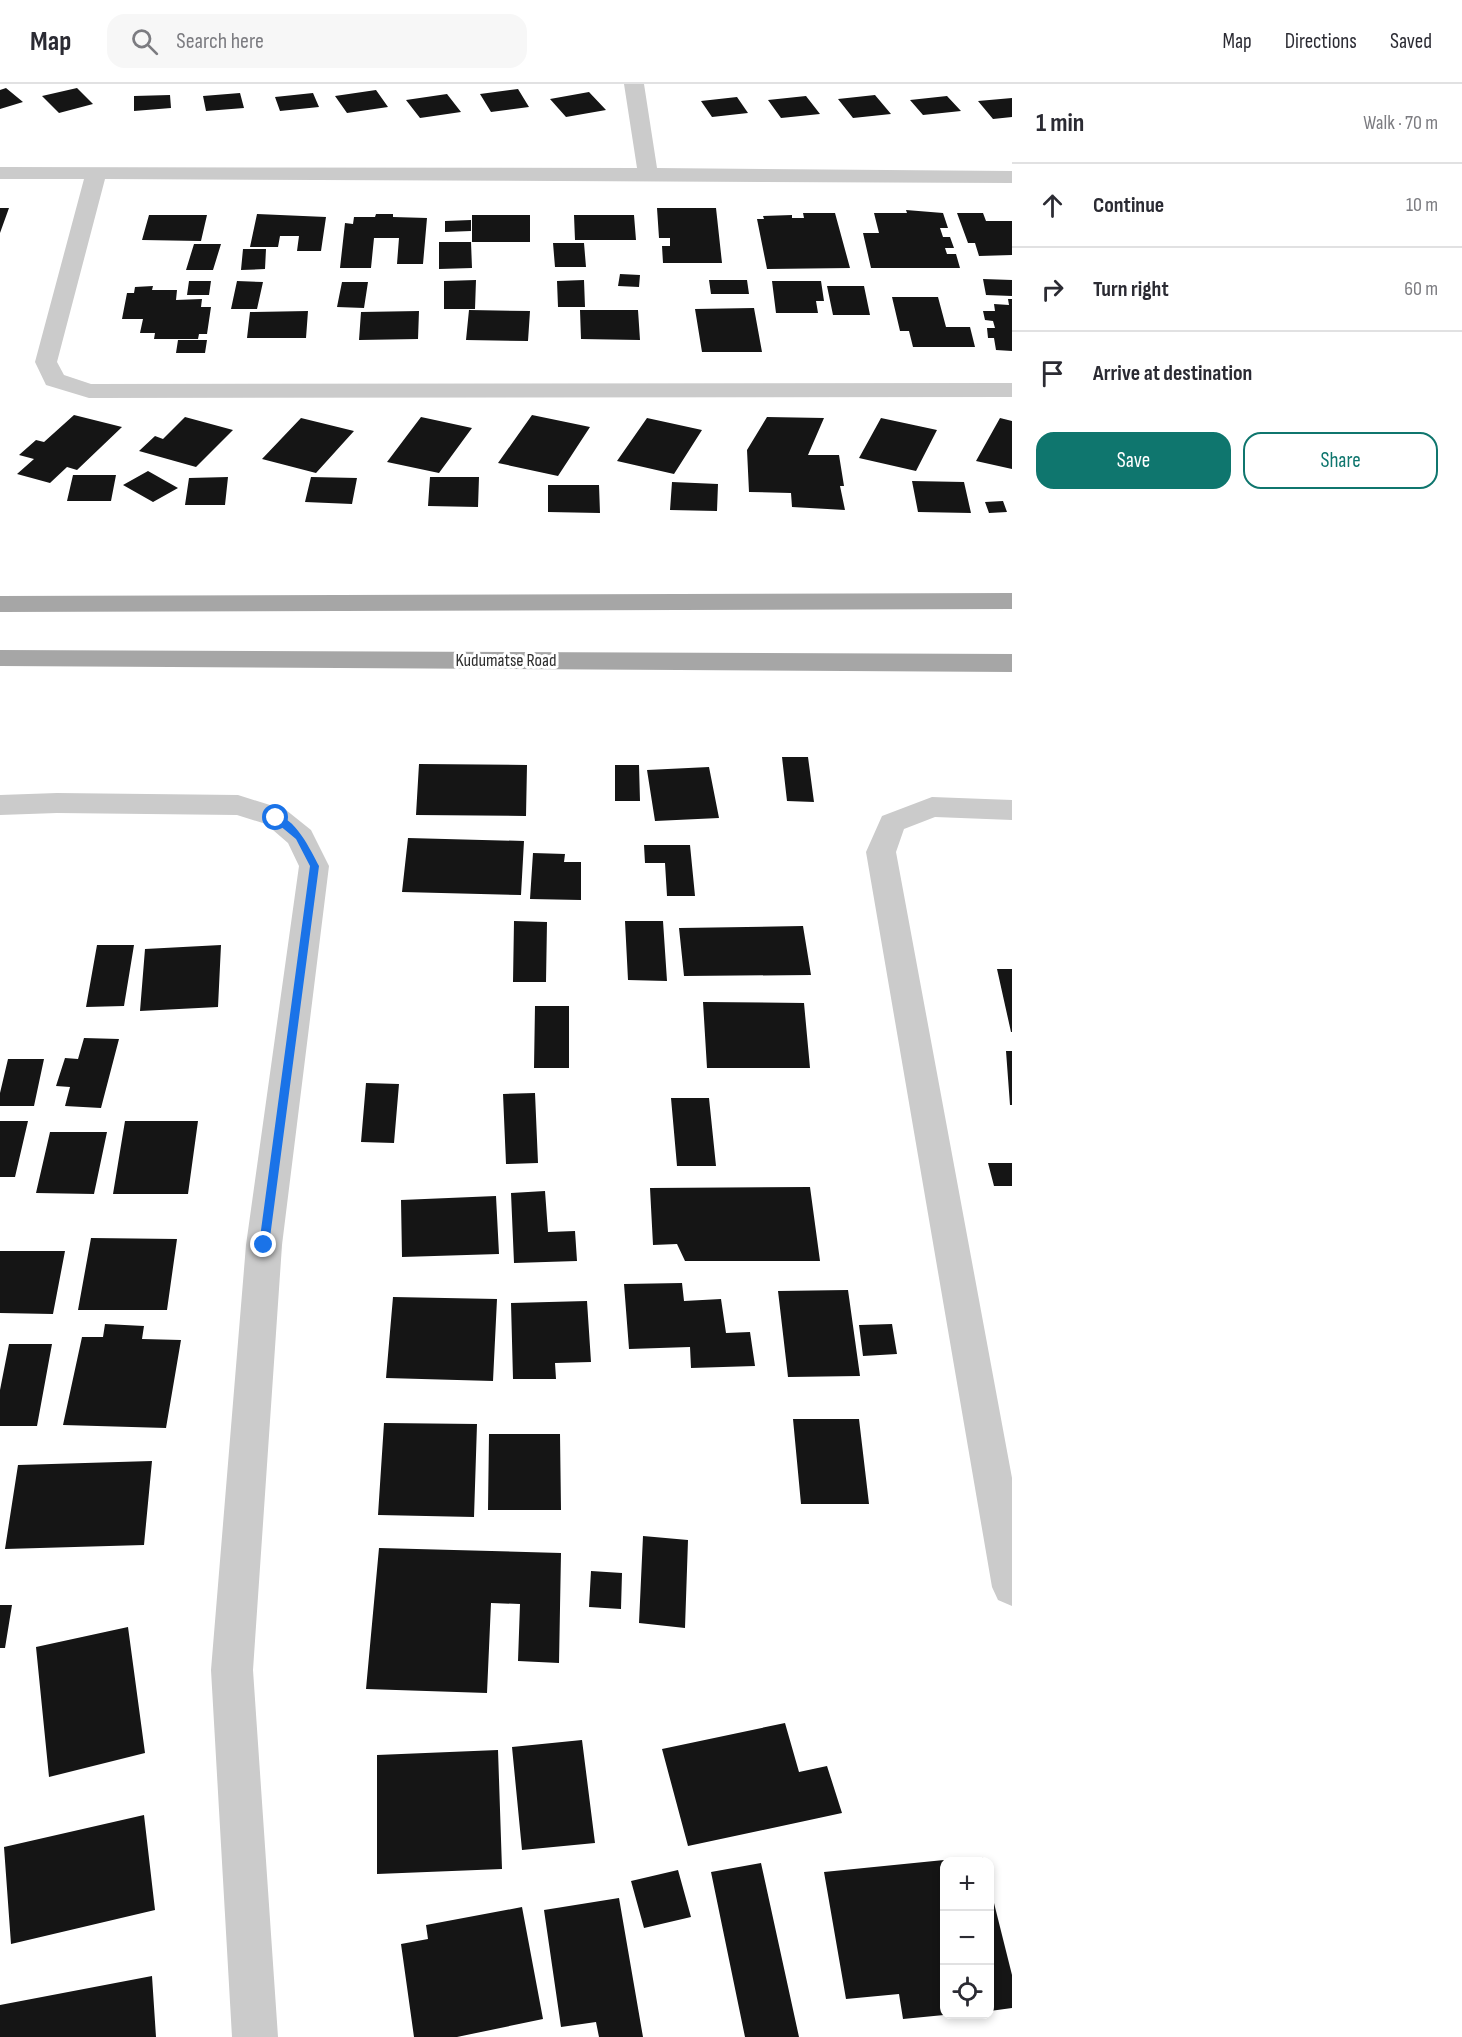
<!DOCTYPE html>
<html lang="en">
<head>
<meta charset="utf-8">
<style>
	:root { --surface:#fff; --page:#f7f7f7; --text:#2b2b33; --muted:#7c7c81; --line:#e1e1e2; --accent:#0f766e }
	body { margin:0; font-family:"Sofia Sans Condensed",sans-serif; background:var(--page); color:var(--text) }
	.controls { position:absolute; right:18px; bottom:18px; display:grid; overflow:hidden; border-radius:12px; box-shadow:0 3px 9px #0003 }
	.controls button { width:54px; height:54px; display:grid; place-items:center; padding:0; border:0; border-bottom:2px solid var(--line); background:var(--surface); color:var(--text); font:30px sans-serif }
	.stop { position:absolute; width:18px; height:18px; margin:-14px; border:4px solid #1a73e8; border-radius:50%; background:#fff }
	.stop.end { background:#1a73e8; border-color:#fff; box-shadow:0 2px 6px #0008 }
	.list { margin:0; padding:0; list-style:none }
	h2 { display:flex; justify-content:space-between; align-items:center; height:78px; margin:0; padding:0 24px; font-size:26px }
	h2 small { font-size:20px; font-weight:400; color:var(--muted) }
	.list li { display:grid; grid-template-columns:39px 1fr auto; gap:18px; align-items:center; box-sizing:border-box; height:84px; padding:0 24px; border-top:2px solid var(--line) }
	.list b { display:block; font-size:22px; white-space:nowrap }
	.list em { font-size:20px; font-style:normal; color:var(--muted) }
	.actions { display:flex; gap:12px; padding:18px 24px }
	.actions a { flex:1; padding:14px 0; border:2px solid var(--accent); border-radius:18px; text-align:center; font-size:21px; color:var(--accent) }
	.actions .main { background:var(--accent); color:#fff }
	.icon { flex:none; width:33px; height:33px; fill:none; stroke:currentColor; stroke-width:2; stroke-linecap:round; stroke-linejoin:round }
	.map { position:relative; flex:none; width:1012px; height:1953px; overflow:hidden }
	header { display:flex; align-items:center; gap:36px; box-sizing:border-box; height:84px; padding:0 30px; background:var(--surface); border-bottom:2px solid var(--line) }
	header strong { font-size:28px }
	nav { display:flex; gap:33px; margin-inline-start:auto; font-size:21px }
	.search { width:420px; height:54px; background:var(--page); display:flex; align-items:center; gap:15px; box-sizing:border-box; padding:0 21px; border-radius:18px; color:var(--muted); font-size:22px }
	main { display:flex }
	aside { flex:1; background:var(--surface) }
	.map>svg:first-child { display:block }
	.building { fill:#151515 }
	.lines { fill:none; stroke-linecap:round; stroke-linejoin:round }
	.street { fill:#cbcbcb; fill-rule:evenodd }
	.primary { fill:#a6a6a6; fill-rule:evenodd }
	.route { fill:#1a73e8 }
	.labels { text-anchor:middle; stroke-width:6; stroke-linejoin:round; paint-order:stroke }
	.street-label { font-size:18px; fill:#2e2e2e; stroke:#fff }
</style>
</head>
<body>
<header>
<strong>Map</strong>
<div class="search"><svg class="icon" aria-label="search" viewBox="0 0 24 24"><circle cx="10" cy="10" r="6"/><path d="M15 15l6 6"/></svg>Search here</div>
<nav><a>Map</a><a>Directions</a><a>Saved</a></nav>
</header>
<main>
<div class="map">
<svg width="1012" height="1953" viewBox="0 0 1012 1953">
	<rect width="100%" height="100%" fill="#fff"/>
	<path class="building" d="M6 4 23 18 0 25V6Z
		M77 4 93 20 59 29 42 12Z
		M518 5 529 23 491 28 480 10Z
		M376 6 388 23 347 29 335 12Z
		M589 8 606 26 566 33 550 15Z
		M240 9 244 24 206 27 203 12Z
		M313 9 319 23 280 27 275 13Z
		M447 10 461 28 420 34 406 16Z
		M170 11 171 24 134 27V12Z
		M875 11 891 30 853 34 838 15Z
		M806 12 820 30 781 34 768 16Z
		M947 12 961 27 923 31 910 16Z
		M737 13 748 29 712 33 701 17Z
		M1012 14V33L993 35 978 17Z
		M0 124H9L0 149Z
		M657 124H716L722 179H663L662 162H670V154H659Z
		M906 126 943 129 948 144H940L943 153H950L954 164H945L947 170H956L960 184H871L863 149H879L874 129H907Z
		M803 129H835L850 184 767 185 757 135H764L763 132 792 131V134H804Z
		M957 129H983L986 137H1012V171L979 172 975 159H968Z
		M257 130 326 133 321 167H297L299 152H280L278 163H250Z
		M376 130H393V133L427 134 423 180H397L399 154H374L371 184H340L345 139 353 140 354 133H375Z
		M149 131H207L201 157 142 156Z
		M472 131H530V158H472Z
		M574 131H634L636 156H575Z
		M471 136V147L445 148V137Z
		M439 158H471L472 184 439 185Z
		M553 159H584L586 183H555Z
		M194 160H221L213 186H186Z
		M243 165H266L265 185 241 186Z
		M620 190 640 191 639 203 618 202Z
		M983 195 1012 196V212L986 211Z
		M476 196 475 225H444V197Z
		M584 196 585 223H558L557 197Z
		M709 196H747L749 210H711Z
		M189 197H211L209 211H187Z
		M237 197 263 198 257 225H231Z
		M772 197H821L824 217H816L818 229H776Z
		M342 198H368L364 224 337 223Z
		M153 202 152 206H177L176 216 202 215 201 223H211L207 250H199L198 255H154L155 249H140L143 235H122L127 209H134L135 203Z
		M827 202H864L870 231H833Z
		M892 213H938L946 243H970L975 263H913L909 247H900Z
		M1008 215H1012V267L996 266 994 254H988L987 244H995L993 237 985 236 983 227H995L994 220 1009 221Z
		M754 224 762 268H702L695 225Z
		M469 226 530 227 528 257 466 256Z
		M580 226H638L640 256 581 255Z
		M308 227 306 254H247L250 228Z
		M419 227 418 255 359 256 361 228Z
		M178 256H207L205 269H176Z
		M74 331 122 343 77 386 67 383 50 399 17 390 34 375 19 371 36 356 44 358Z
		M532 331 590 343 558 392 498 379Z
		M185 333 233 346 196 383 139 367 155 352 163 355Z
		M421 333 472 344 439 389 387 378Z
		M767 333 824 334 808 371H839L844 402H840L845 426 792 423 791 409 749 408 747 366Z
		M301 334 354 347 316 389 262 375Z
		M647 334 702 346 674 390 617 377Z
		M881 334 937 346 916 387 859 374Z
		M1000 334 1012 337V385L976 377Z
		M148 387 178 404 153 418 123 401Z
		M73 391H116L111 417H67Z
		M228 393 225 421H185L189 394Z
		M311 393 357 394 352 420 305 418Z
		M430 393H479L478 423 428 422Z
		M912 397 964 398 971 429 918 428Z
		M672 398 718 400 717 427 670 426Z
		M548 401H599L600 429 548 428Z
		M1003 417 1007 428 989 429 985 418Z
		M782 673H808L814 718 787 717Z
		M419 680 527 681 526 732 416 731Z
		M615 681H639L640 717H615Z
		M709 683 719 734 655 737 647 686Z
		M408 754 524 757 521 811 402 808Z
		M644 761H690L695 812H667L665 779H645Z
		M533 769 565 770 564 778H581V816L530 815Z
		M514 837 547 838 546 898H513Z
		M625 837H663L667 897 628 896Z
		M803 842 811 891 684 892 679 844Z
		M97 861H134L124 922 86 923Z
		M221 861 218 923 140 927 145 865Z
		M997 885H1012V948H1011Z
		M703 918 804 919 810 984H707Z
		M535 922H569V984H534Z
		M84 954 119 955 101 1024 65 1022 70 1003 56 1002 65 974 78 975Z
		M1006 967H1012V1021H1010Z
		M8 975H44L34 1022H0V1009Z
		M366 999 399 1000 394 1059 361 1058Z
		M535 1009 538 1079 506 1080 503 1010Z
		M671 1014H709L716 1082H677Z
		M0 1037H28L15 1093H0Z
		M125 1037H198L188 1110H113Z
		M50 1048H107L94 1110 36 1109Z
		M988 1079H1012V1102H994Z
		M810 1103 820 1177H685L677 1160 653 1161 650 1104Z
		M545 1107 548 1148 575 1147 577 1177 514 1179 511 1109Z
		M496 1112 499 1170 402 1173 401 1116Z
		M91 1154 177 1155 167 1226H78Z
		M0 1167H65L53 1230 0 1229Z
		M682 1199 684 1217 721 1215 726 1249 750 1248 755 1282 691 1284 690 1263 629 1265 624 1200Z
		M848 1206 860 1292 788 1293 778 1207Z
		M393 1213 497 1215 493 1297 386 1294Z
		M587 1217 591 1278 555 1279 556 1295H513L511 1219Z
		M105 1240 144 1242 142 1255 181 1256 166 1344 63 1341 82 1253H103Z
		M892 1240 897 1270 863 1272 859 1241Z
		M9 1260H52L37 1342H0V1306Z
		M793 1335H859L869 1420H801Z
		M384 1339 477 1340 474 1433 378 1431Z
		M489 1350H560L561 1426H488Z
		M152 1377 144 1461 5 1465 18 1381Z
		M643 1452 688 1456 685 1544 639 1539Z
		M379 1464 561 1469 559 1579 518 1577 520 1520 491 1519 487 1609 366 1605Z
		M591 1487 622 1489 621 1525 589 1523Z
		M0 1521H12L5 1564H0Z
		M128 1543 145 1669 49 1693 36 1563Z
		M785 1639 799 1688 827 1682 842 1729 688 1762 662 1665Z
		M582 1656 595 1759 522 1766 512 1663Z
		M498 1666 502 1785 377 1790V1671Z
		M144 1731 155 1826 11 1860 4 1763Z
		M983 1773 984 1778H948V1776Z
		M944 1776V1931L903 1935 899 1910 846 1915 824 1788Z
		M761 1779 799 1953H745L711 1788Z
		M678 1786 691 1833 644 1844 631 1797Z
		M990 1803 1012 1891V1924L990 1927Z
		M619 1814 643 1953H599L596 1938 561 1943 544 1826Z
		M522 1823 543 1935 457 1953H414L401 1860 428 1855 426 1841Z
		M152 1892 156 1953H0V1921Z"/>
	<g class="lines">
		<path class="street" d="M624 0H644L657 84 1012 87V99L105 95 57 278 64 291 91 300 1012 299V313L89 314 46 301 35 278 84 95H0V83L637 84Z
			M57 709 238 711 286 726 311 746 329 782 282 1161 253 1586 278 1953H232L211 1586 246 1161 299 782 288 759 266 740 237 731 57 729 0 731V711Z
			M932 713 1012 716V736L935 733 904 745 896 768 1012 1394V1522L998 1516 992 1503 866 768 882 732Z"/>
		<path class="primary" d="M1012 509V525L0 528V512Z
			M0 566 1012 570V588L0 582Z"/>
	</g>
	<path class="route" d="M273 731C294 730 311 767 319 782L269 1161 264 1165 259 1161 310 782 296 755 273 736Z"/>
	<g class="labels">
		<g class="street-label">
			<text x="506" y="582">Kudumatse Road</text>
		</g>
	</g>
</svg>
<div class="controls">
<button>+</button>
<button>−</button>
<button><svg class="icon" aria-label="locate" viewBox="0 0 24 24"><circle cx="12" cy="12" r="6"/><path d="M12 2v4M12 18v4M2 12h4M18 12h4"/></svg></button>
</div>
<div class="stop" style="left:276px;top:734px"></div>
<div class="stop end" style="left:264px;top:1161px"></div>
</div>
<aside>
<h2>1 min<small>Walk · 70 m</small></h2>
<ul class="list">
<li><svg class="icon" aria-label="ahead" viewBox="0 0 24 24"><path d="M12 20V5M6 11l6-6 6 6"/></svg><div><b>Continue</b></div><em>10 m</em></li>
<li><svg class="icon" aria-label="right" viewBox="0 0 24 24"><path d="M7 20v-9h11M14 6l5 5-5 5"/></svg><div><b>Turn right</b></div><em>60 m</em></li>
<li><svg class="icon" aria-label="arrive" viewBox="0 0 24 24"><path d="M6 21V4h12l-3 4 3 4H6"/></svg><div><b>Arrive at destination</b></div></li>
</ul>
<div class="actions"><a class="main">Save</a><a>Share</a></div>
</aside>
</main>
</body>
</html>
